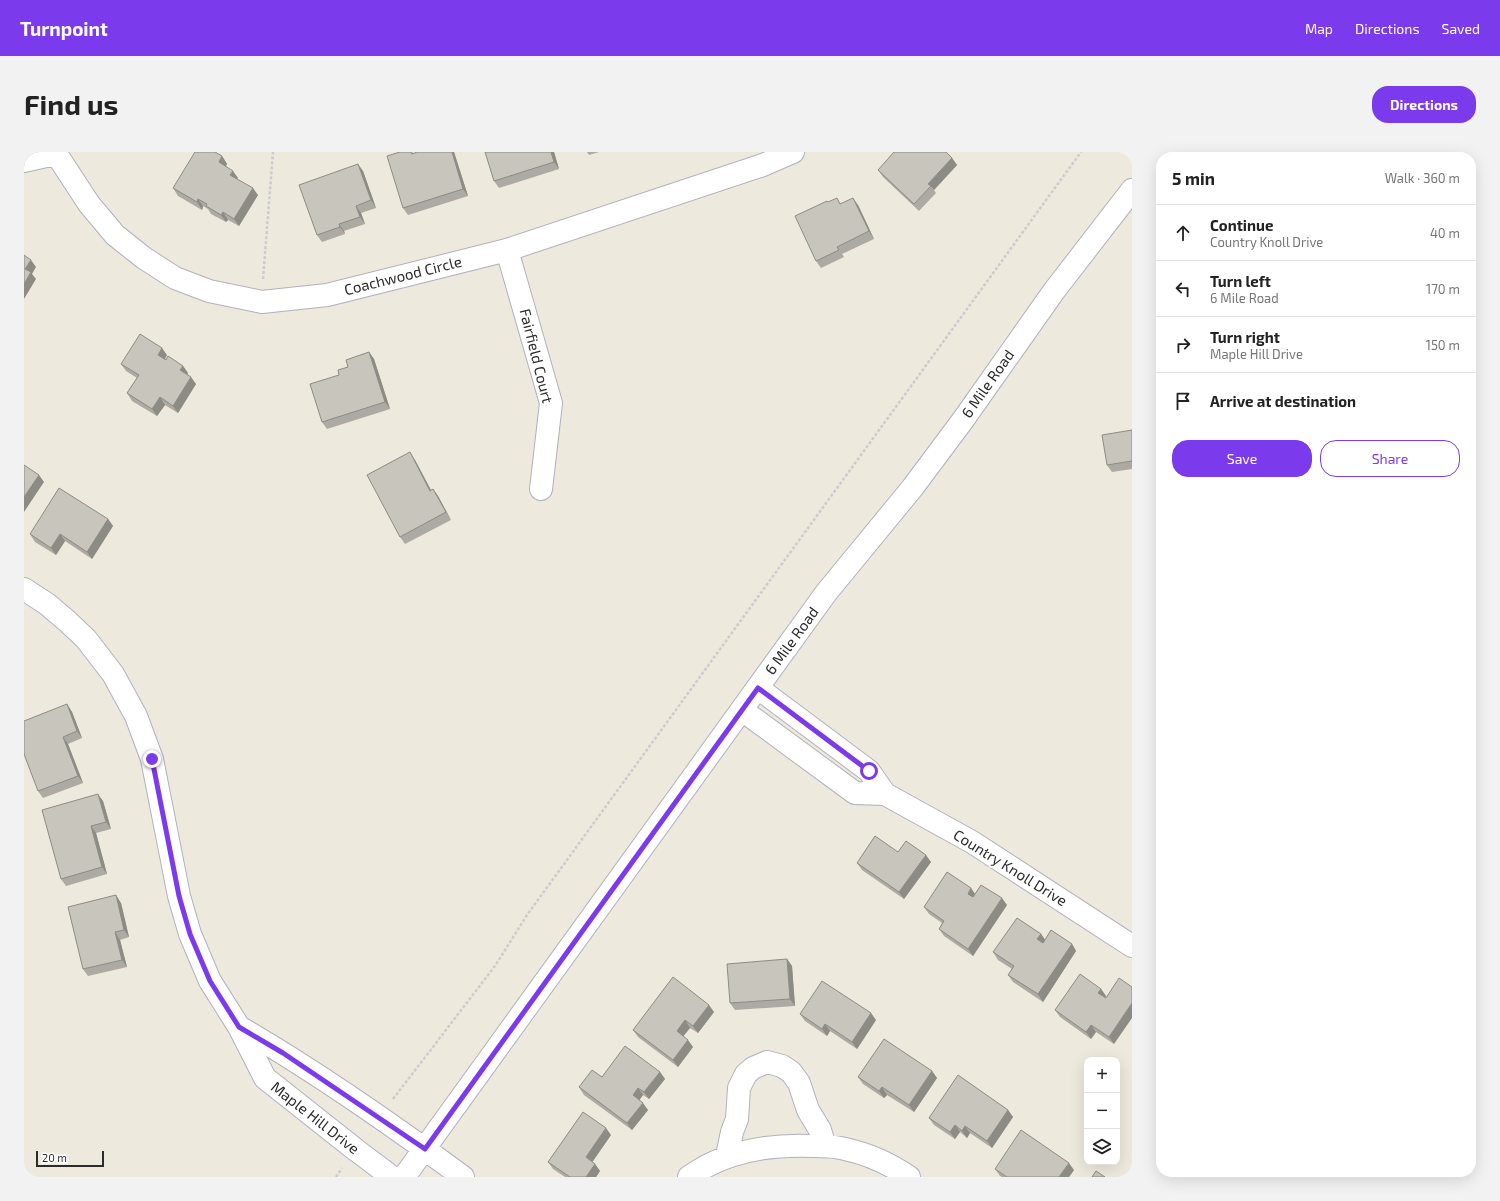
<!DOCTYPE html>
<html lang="en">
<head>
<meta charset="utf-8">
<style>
	:root { --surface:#fff; --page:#f2f2f2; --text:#222; --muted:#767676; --line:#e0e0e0; --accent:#7c3aed }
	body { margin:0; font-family:"Exo 2",sans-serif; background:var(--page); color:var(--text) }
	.controls { position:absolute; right:12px; bottom:12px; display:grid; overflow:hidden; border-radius:8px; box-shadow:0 4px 16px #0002 }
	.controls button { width:36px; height:36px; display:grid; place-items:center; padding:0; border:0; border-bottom:1px solid var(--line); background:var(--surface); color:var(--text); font:20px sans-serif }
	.scale { position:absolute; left:12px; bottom:10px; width:68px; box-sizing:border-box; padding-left:4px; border:2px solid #2b2b2b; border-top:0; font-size:11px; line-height:14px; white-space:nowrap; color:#2b2b2b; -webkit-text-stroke:3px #fff; paint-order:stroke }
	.stop { position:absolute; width:12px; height:12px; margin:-9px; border:3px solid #7c3aed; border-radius:50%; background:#fff }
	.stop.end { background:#7c3aed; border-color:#fff; box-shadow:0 1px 4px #0008 }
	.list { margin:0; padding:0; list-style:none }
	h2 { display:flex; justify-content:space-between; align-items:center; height:52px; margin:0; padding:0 16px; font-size:17px }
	h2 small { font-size:13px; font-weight:400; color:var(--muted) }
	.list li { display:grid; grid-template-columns:26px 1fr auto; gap:12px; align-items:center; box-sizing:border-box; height:56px; padding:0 16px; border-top:1px solid var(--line) }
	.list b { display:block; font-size:15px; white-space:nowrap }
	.list p { margin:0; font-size:13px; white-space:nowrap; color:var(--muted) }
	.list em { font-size:13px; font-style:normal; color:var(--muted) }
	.actions { display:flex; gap:8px; padding:12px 16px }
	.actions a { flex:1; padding:9px 0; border:1px solid var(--accent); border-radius:16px; text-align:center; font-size:14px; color:var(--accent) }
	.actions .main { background:var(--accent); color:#fff }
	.icon { flex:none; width:22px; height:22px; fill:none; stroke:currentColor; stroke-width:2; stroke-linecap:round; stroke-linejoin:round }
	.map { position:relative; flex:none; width:1108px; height:1025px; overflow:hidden; border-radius:16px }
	header { display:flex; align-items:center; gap:24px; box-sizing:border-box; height:56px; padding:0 20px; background:var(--accent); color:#fff }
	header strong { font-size:19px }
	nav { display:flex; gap:22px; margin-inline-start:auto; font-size:14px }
	.intro { display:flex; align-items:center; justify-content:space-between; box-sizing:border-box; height:96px; padding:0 24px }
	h1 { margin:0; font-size:28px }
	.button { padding:10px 18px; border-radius:16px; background:var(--accent); color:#fff; font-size:14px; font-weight:700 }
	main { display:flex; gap:24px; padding:0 24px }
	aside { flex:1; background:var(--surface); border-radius:16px; box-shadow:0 4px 16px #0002 }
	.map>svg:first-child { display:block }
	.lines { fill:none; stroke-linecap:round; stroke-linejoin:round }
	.minor-casing { stroke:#b1b1bf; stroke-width:24 }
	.path { stroke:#ccc; stroke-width:2.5; stroke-dasharray:3 2; stroke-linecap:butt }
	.minor { stroke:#fff; stroke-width:22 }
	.wall { fill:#acaaa2 }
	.shaded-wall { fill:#8c8b84 }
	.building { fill:#c8c6bc; stroke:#8c8b84 }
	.route { stroke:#7c3aed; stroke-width:5 }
	.labels { text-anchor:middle; stroke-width:4; stroke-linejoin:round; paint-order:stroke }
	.street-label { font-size:15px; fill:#2b2b2b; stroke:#fff }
</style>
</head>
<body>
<header>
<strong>Turnpoint</strong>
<nav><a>Map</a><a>Directions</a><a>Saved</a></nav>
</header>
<div class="intro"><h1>Find us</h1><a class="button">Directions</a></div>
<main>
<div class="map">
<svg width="1108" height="1025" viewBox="0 0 1108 1025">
	<rect width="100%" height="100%" fill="#ede9dd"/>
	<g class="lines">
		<defs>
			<path id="minor" d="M31 0 65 52 91 83 120 106 151 126 185 139 238 150 303 143 483 98 739 13 769 0
				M0 9 31 2
				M483 98 527 251 517 337
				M0 437 23 452 43 469 62 487 89 522 112 564 128 607 155 744 166 782 186 829 215 875 241 926 332 998 368 1025
				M718 558 831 641 861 642 845 619 734 536
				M861 642 948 690 1108 794
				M215 875C293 920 367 972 439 1025
				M703 1004 708 980 713 967 715 936 722 922 729 916 743 910 758 914 767 920 775 931 784 958 796 978 801 994
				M380 1025 802 441 889 335 939 268 1030 139 1108 38
				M665 1025C701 999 747 992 790 994 800 994 811 994 821 997 844 1002 866 1012 885 1025"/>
		</defs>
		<use href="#minor" class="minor-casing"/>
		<path class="path" d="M239 127 249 0
			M369 947 471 814 503 763 1057 0
			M312 1025 318 1016"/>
		<use href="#minor" class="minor"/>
	</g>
	<path class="wall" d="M376 0H388L389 1 430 0 444 44 384 63 379 56Z
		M530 0 535 17 475 36 470 29Z
		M563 0H575L565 3Z
		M198 4 203 12 202 14 214 26 213 27 234 43 215 74 204 68 202 70 187 62 184 57 179 54 178 58 154 44 149 36Z
		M928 6 933 13 910 38 912 41 895 59 859 25 854 18Z
		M339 19 352 56 337 61 341 72 320 79 321 82 298 90 293 83Z
		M804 50 834 53 850 87 818 102 820 105 797 116 792 109Z
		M345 200 350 207 366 257 303 277 298 270 315 223 324 215Z
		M143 203 141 207 159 214 164 221 163 222 172 232 154 261 141 253 133 264 108 249 103 241 113 226 102 219 97 212Z
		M1108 278V317L1088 320 1083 313Z
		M391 308 407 338 409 337 414 344 427 368 381 392 376 385Z
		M84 367 89 374 68 407 41 389 32 403 11 390 6 382Z
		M43 552 48 560 58 586 44 592 59 631 19 646 14 639Z
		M79 649 87 677 72 681 83 722 42 734 37 727Z
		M874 700 907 710 880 747 838 718 833 711Z
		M947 736 951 742 983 753 949 804 920 784 915 777 918 771 905 762 900 755Z
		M97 751 105 785 96 788 103 815 64 824 59 817Z
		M1017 782 1021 788 1048 792 1052 799 1019 850 989 830 984 823 988 817 974 808 969 800Z
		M763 807 768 814 771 854 711 858 706 851Z
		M1077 837 1082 844 1081 845 1090 892 1072 880 1067 887 1036 865 1031 858Z
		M690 860 674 881 666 876 659 884 669 895 654 915 614 885 609 878Z
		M776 862 852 868 833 897 806 879 803 884 781 869Z
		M908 919 913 926 890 960 863 943 860 946 839 932 834 925Z
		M636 920 641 927 625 947 619 943 615 948 624 958 608 978 560 943 555 935 578 925Z
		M984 958 989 965 968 996 946 981 943 986 936 980 931 987 910 973 905 966Z
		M587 983 568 1010 571 1012 576 1019 572 1025H541L529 1017 524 1010Z
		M971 1017 1050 1018 1045 1025H978L976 1024Z"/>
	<path class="shaded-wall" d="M428 0H430L444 44 439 37Z
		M527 0H530L535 17 530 10Z
		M198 4 203 12 200 17 195 10Z
		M928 6 933 13 910 38 907 34 904 32Z
		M334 12 339 19 352 56 347 48Z
		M209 19 214 26 211 30 206 23Z
		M229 36 234 43 215 74 210 67Z
		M829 46 834 53 850 87 845 79Z
		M174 47 179 54 178 58 173 50Z
		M332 54 337 61 341 72 336 65Z
		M199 60 204 68 202 70 197 63Z
		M315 72 320 79 321 82 316 75Z
		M7 108 12 115 8 122 12 127 0 147V132L1 117Z
		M138 196 143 203 139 210 134 203Z
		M345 200 350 207 366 257 361 250Z
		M159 214 164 221 161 225 156 218Z
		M167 225 172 232 154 261 149 254Z
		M136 245 141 253 133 264 128 257Z
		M386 300 391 308 411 346 406 339Z
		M15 323 20 330 0 360V345Z
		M409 337 414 344 427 368 422 360Z
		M84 367 89 374 68 407 63 400Z
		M36 382 41 389 32 403 27 396Z
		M43 552 48 560 58 586 53 579Z
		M39 585 44 592 59 631 54 624Z
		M74 642 79 649 87 677 82 670Z
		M67 674 72 681 83 722 78 715Z
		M902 703 907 710 880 747 875 740Z
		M947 736 952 744 949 749 944 742Z
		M92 743 97 751 105 785 100 778Z
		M978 746 983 753 949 804 944 797Z
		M91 780 96 788 103 815 98 808Z
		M1017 782 1022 789 1018 794 1013 787Z
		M1048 792 1052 799 1019 850 1014 842Z
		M763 807 768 814 771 854 766 847Z
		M1077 837 1082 844 1079 848 1074 841Z
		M1108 851V866L1090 892 1085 885Z
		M685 853 690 860 674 881 669 874Z
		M847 861 852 868 833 897 828 890Z
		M661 868 666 876 658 886 653 879Z
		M801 872 806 879 803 884 798 877Z
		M1067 873 1072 880 1067 887 1062 880Z
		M664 888 669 895 654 915 649 908Z
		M908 919 913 926 890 960 885 953Z
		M636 920 641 927 625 947 620 940Z
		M858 935 863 943 860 946 855 939Z
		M614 936 619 943 614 950 609 943Z
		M619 951 624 958 608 978 603 971Z
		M984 958 989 965 968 996 963 989Z
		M931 973 936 980 931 987 926 980Z
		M941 974 946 981 943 986 938 979Z
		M582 976 587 983 567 1012 562 1005Z
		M1045 1011 1050 1018 1045 1025H1035Z
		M571 1012 576 1019 572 1025H562Z"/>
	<path class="building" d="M171 0H191L198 4 195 10 209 19 206 23 229 36 210 67 199 60 197 63 182 54 183 52 174 47 173 50 149 36Z
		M376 0H387L388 2 393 0H428L439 37 379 56 363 4Z
		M461 0H527L530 10 470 29Z
		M870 0H922L928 6 904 32 907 34 890 52 854 18Z
		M334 12 347 48 332 54 336 65 315 72 316 75 293 83 275 33Z
		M813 46 816 52 829 46 845 79 813 95 815 98 792 109 771 64 803 49 804 50Z
		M0 103 7 108 1 117 7 120 0 132Z
		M116 182 138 196 134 203 142 208 144 204 159 214 156 218 167 225 149 254 136 245 128 257 103 241 115 223 97 212Z
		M345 200 361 250 298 270 286 232 315 223 314 218 324 215 322 208Z
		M1108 278V309L1083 313 1078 283Z
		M386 300 406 339 409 337 422 360 376 385 343 323Z
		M0 313 15 323 0 345Z
		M35 336 84 367 63 400 36 382 27 396 6 382Z
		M43 552 53 579 39 585 54 624 14 639 0 602V569Z
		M74 642 82 670 67 674 78 715 37 727 18 658Z
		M851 684 874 700 882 689 902 703 875 740 833 711Z
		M923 720 947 736 944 742 949 745 957 733 978 746 944 797 915 777 920 769 900 755Z
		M92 743 100 778 91 780 98 808 59 817 44 755Z
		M993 766 1017 782 1013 787 1019 791 1027 778 1048 792 1014 842 984 823 990 814 969 800Z
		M763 807 766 847 706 851 703 812Z
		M1056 822 1077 837 1074 841 1082 846 1095 826 1108 835V851L1085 885 1067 873 1062 880 1031 858Z
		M649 825 685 853 669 874 661 868 653 879 664 888 649 908 609 878Z
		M798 829 847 861 828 890 801 872 798 877 776 862Z
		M860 887 908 919 885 953 858 935 855 939 834 925Z
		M601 894 636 920 620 940 614 936 609 943 619 951 603 971 555 935 568 918 578 925Z
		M934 923 984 958 963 989 941 974 938 979 931 973 926 980 905 966Z
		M559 960 582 976 562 1005 571 1012 562 1025H546L524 1010Z
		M997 978 1045 1011 1035 1025H983L971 1017Z
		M1072 1019 1081 1025H1068Z"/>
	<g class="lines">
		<path class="route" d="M128 607 155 744 166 782 186 829 215 875 259 901 401 997 734 536 845 619"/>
	</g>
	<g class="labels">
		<g class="street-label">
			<text transform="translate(379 124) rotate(-14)" y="5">Coachwood Circle</text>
			<text transform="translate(512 204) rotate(76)" y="5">Fairfield Court</text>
			<text transform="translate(964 232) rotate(-55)" y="5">6 Mile Road</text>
			<text transform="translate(768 489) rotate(-54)" y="5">6 Mile Road</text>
			<text transform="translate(986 716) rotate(32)" y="5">Country Knoll Drive</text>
			<text transform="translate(291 966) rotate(38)" y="5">Maple Hill Drive</text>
		</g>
	</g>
</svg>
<div class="controls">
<button>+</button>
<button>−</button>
<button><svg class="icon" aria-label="layers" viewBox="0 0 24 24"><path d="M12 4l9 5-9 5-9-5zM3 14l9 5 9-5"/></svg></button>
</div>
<div class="scale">20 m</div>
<div class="stop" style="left:845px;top:619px"></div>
<div class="stop end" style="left:128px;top:607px"></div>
</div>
<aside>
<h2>5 min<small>Walk · 360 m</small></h2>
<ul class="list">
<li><svg class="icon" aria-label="ahead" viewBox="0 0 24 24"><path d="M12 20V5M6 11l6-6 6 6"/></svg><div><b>Continue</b><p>Country Knoll Drive</p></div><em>40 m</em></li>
<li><svg class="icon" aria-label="left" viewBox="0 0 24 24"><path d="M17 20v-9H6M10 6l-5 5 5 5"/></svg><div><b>Turn left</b><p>6 Mile Road</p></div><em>170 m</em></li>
<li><svg class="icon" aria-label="right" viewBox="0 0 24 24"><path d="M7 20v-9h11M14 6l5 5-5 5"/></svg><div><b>Turn right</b><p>Maple Hill Drive</p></div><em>150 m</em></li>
<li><svg class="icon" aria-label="arrive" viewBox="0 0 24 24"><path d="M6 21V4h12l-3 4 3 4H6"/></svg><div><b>Arrive at destination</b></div></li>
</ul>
<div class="actions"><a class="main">Save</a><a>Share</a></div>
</aside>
</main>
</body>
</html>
